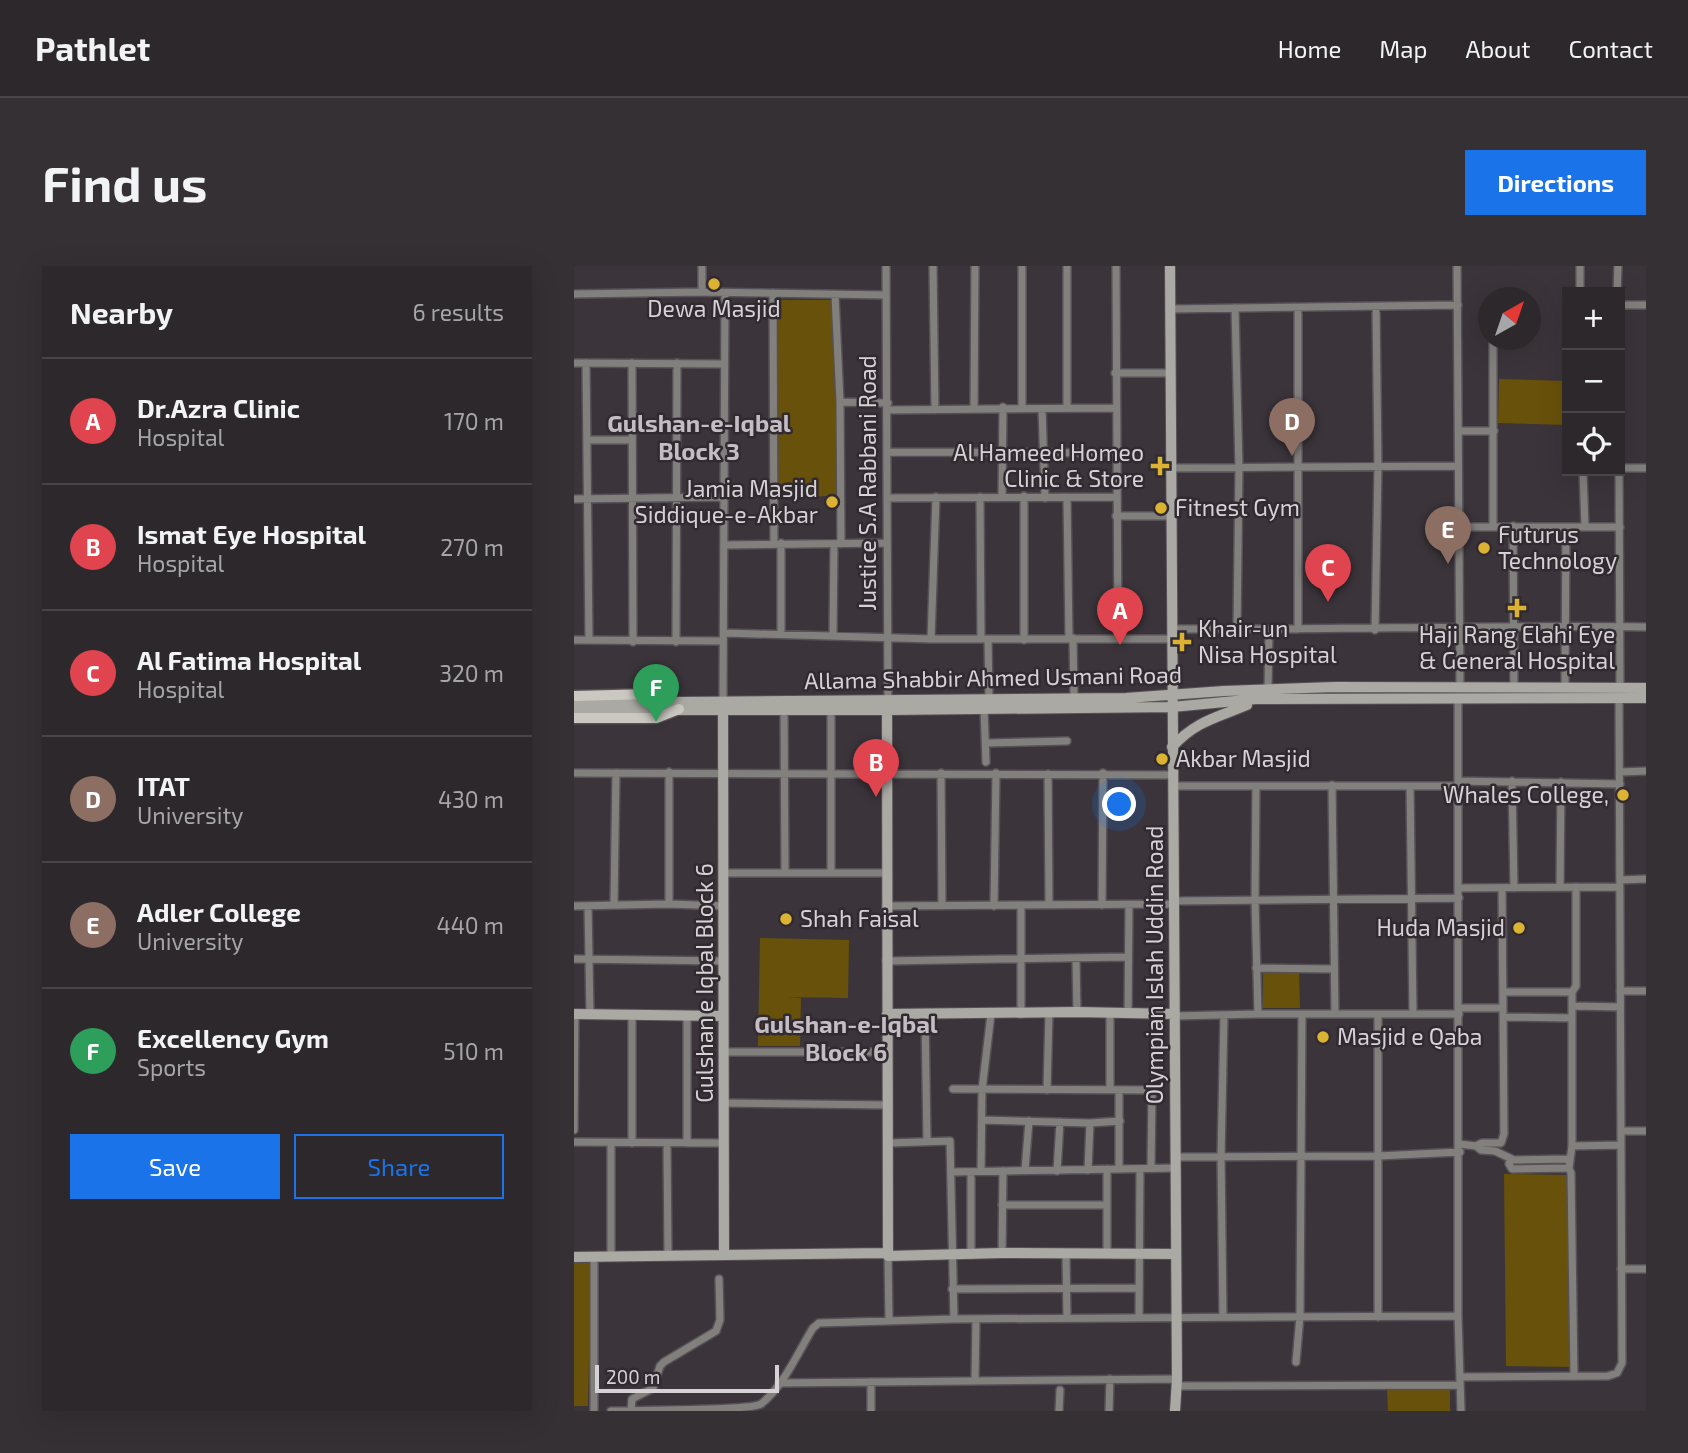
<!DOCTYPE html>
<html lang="en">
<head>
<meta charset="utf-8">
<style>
	:root { --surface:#2c282c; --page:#343034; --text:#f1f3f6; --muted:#a6a6a9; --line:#484448; --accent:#1a73e8 }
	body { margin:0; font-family:"Exo 2",sans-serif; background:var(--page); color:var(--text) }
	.controls { position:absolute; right:21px; top:21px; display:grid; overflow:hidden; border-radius:0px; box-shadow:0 7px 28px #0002 }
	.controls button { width:63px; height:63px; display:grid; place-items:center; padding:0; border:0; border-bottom:2px solid var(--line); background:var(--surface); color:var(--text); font:35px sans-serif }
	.compass { position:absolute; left:904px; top:21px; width:63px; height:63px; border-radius:50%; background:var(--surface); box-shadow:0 7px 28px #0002; rotate:40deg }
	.scale { position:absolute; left:21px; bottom:18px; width:184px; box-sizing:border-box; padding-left:7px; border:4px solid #d5d1d5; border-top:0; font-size:19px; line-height:24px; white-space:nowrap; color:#d5d1d5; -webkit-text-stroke:5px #312b31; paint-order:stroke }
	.you { position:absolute; left:546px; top:539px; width:24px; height:24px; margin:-18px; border:5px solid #fff; border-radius:50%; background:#1a73e8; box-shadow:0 0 0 10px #1a73e833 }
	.badge { display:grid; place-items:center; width:46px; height:46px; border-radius:50%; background:var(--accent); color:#fff; font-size:23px; font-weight:700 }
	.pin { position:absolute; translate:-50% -58px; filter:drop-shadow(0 2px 4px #0008) }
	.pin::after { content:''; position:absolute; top:37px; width:24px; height:21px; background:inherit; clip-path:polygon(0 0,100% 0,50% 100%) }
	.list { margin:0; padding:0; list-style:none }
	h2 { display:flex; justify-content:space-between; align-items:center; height:91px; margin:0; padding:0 28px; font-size:30px }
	h2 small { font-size:23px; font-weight:400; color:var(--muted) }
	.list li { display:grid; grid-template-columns:46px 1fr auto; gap:21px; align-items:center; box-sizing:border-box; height:126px; padding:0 28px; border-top:2px solid var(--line) }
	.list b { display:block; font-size:26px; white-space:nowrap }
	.list p { margin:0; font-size:23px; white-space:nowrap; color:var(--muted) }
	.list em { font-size:23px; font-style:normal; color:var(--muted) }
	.actions { display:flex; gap:14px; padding:21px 28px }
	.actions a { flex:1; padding:16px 0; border:2px solid var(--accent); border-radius:0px; text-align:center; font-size:24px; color:var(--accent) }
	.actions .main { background:var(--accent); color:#fff }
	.icon { flex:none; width:38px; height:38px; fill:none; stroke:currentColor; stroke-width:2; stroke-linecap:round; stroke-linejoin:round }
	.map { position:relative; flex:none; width:1072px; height:1145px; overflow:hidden; border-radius:0px }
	header { display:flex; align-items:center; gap:42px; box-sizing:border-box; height:98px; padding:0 35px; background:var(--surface); border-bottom:2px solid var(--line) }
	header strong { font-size:33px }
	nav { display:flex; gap:38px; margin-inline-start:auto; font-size:24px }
	.intro { display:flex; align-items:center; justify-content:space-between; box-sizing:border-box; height:168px; padding:0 42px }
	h1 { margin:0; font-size:49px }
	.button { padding:18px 32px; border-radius:0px; background:var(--accent); color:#fff; font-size:24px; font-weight:700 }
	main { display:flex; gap:42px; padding:0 42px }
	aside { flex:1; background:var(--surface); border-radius:0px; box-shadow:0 7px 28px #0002 }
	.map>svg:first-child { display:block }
	.green { fill:#68510a }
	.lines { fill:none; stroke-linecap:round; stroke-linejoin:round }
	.street-casing { stroke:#575157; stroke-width:10 }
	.secondary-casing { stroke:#575157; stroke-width:12 }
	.primary-casing { stroke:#575157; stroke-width:13 }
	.street { stroke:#82807d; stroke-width:7 }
	.secondary { stroke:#aba9a3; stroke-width:10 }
	.primary { stroke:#cbc8c1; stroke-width:10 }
	.poi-dot { fill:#dcb233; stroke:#312b31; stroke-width:2.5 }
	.labels { text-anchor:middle; stroke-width:5; stroke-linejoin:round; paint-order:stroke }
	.poi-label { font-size:23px; fill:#d5d1d5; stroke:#312b31; text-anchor:start }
	.street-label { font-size:23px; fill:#d5d1d5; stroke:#312b31 }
	.neighbourhood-label { font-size:24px; font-weight:bold; fill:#c5bdc4; stroke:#312b31 }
</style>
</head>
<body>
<header>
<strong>Pathlet</strong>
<nav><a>Home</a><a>Map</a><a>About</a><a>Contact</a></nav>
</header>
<div class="intro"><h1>Find us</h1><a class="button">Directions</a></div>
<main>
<aside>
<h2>Nearby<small>6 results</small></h2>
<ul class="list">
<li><span class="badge" style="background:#e0444e">A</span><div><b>Dr.Azra Clinic</b><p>Hospital</p></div><em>170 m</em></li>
<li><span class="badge" style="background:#e0444e">B</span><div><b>Ismat Eye Hospital</b><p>Hospital</p></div><em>270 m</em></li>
<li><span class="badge" style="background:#e0444e">C</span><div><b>Al Fatima Hospital</b><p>Hospital</p></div><em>320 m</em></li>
<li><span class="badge" style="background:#8d6e63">D</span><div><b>ITAT</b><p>University</p></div><em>430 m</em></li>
<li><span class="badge" style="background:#8d6e63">E</span><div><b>Adler College</b><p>University</p></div><em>440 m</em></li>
<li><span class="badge" style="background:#2e9e5b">F</span><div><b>Excellency Gym</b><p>Sports</p></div><em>510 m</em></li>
</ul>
<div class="actions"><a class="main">Save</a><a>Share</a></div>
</aside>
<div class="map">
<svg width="1072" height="1145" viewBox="0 0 1072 1145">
	<rect width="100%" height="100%" fill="#3b353b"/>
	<path class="green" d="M200 34H262L263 230 204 231Z
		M925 113 993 115V159L924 157Z
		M186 672 275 674 274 732 213 731 227 732 226 780H184Z
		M725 705 726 742H689V706Z
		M930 908 995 909 996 1101 932 1100Z
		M0 997H17L14 1140H0Z
		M876 1123V1145H814L813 1124Z"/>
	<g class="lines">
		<defs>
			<path id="street" d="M128 0V26
				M312 0 314 434
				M359 0 361 144
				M448 0V142
				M493 0V142
				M542 0 544 373
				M883 0 886 422
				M1006 0V26
				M1043 26 1044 0
				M199 27 200 277
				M0 28 128 26 311 29
				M261 29 266 136 267 278
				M1046 39H1072
				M661 42 665 202 663 363
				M597 43 884 39
				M0 97 150 98
				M12 97 15 374
				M58 97 59 376
				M541 107H597
				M266 136 314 137
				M400 143 401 0
				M468 143 471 232
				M313 144 541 142
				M884 165H920
				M13 174H58
				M313 186 543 187
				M598 202 884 200
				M1046 202H1072
				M1009 205 1011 261
				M1045 205 1046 422
				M428 230 429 141
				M406 231 407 372
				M313 232 542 231
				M493 232 495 372
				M0 233 150 231
				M542 250H598
				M919 260V74
				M939 260 940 422
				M884 261H1046
				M207 277V367
				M152 279 313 277
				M599 363C756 364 914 359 1072 361
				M724 363V42
				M801 364 804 201 802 41
				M151 367 357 373H598
				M259 368 260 278
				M499 372 500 432
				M357 373 362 231
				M414 373 415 432
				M0 374 149 375
				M450 374V230
				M102 376 103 97
				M991 422 992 261
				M694 423 695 363
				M884 432V1050L887 1145
				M149 435 151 28
				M410 443 412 496
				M257 444V606
				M210 445 211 606
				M412 477 493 475
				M1046 506 1072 505
				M0 507 598 509
				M367 507 368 640
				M474 508 475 639
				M884 515 1046 518
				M938 515 940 622
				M758 519 761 748
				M599 520H883
				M682 520 681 634 684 748
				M836 520 839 748
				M150 607H312
				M1046 614 1072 613
				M986 620 987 516
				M885 622 1045 621
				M599 635 885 632
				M95 638V506
				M40 639 42 507
				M528 639 529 507
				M0 640 95 638 150 640
				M14 640 16 748
				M312 640 599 638
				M420 640 422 507
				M447 640V748
				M0 693 149 695
				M502 693 503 746
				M312 695 553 691
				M682 702 760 703
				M1046 725H1072
				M930 726H998
				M999 740 1046 741
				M885 742H929
				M554 747 555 639
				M351 748 353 875
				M804 749V1051
				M113 750V877
				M601 750 684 748H885
				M929 751 998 752
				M149 786H312
				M379 823 578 824 577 902
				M473 824 475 747
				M536 824V747
				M545 824V903
				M150 837 313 839
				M408 854 516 857 546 855
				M0 864 1 748
				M1047 865H1072
				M0 876 150 877
				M37 877V991
				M58 877V750
				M93 877 94 990
				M315 877 376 875 380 1053
				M885 878 902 880 907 884 921 885 940 894 995 893
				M902 880 908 877H927L930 868 928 622
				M998 880 1047 879
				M601 891 804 890 886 886
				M936 893 935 898 938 903 995 902
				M533 903V988
				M451 904 455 855
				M514 904 516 857
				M407 905 408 824 417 748
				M483 905 486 856
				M377 906 602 902
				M397 906V989
				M428 939H532
				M428 987 429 905
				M492 988 493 1052
				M314 990 315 1055
				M1047 1003H1072
				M378 1023 565 1022
				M649 1051 647 891 650 750
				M565 1052 566 903
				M722 1096 726 1050 728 748
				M1000 1110 997 907 995 902 998 880V726L1002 720V621
				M886 1111 1034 1110 1043 1107 1048 1097 1045 431
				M401 1115 402 1054
				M205 1117 603 1113
				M603 1120 886 1119
				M20 1145V992
				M37 1145C60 1144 176 1145 187 1138 210 1120 224 1086 239 1062L245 1057 380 1053 884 1050
				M57 1145 58 1133 79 1122 86 1100 90 1096 142 1065 146 1054 145 1013
				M297 1145V1116
				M485 1145 486 1124
				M535 1145 536 1113"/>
			<path id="secondary" d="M596 0 603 1113 601 1145
				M0 437 552 432 650 425 761 421 1072 422
				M0 444H313L598 441 682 433 1072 432
				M149 444 150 989
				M313 444 314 990 428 987 602 988
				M598 481C622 455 642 452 673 439
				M0 748 149 750
				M313 748 503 746 601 748
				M0 991 314 987"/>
			<path id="primary" d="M0 430 77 428 90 436
				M0 452H82L105 443"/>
		</defs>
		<use href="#street" class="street-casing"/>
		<use href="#secondary" class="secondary-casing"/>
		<use href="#primary" class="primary-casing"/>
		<use href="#street" class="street"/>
		<use href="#secondary" class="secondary"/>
		<use href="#primary" class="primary"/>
	</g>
	<g class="poi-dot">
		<circle cx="140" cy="18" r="7"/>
		<path d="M582.5 189.5h7v7h7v7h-7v7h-7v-7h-7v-7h7z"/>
		<circle cx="258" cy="236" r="7"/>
		<circle cx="587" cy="242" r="7"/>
		<circle cx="910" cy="282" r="7"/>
		<path d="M939.5 331.5h7v7h7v7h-7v7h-7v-7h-7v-7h7z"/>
		<path d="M604.5 365.5h7v7h7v7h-7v7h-7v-7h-7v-7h7z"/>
		<circle cx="588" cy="493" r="7"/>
		<circle cx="1049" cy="529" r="7"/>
		<circle cx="212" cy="653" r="7"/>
		<circle cx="945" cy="662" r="7"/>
		<circle cx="749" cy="771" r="7"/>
	</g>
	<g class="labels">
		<g class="poi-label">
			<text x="140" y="51" text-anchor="middle">Dewa Masjid</text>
			<text x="570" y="195" text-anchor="end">Al Hameed Homeo<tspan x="570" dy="26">Clinic &amp; Store</tspan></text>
			<text x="244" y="231" text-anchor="end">Jamia Masjid<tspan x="244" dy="26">Siddique-e-Akbar</tspan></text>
			<text x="601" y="250">Fitnest Gym</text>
			<text x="924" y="277">Futurus<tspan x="924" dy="26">Technology</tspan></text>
			<text x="624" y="371">Khair-un<tspan x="624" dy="26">Nisa Hospital</tspan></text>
			<text x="943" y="377" text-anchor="middle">Haji Rang Elahi Eye<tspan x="943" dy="26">&amp; General Hospital</tspan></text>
			<text x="602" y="501">Akbar Masjid</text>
			<text x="1035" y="537" text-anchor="end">Whales College,</text>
			<text x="226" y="661">Shah Faisal</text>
			<text x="931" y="670" text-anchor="end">Huda Masjid</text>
			<text x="763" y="779">Masjid e Qaba</text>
		</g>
		<g class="street-label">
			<text transform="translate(294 217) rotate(-90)" y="8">Justice S.A Rabbani Road</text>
			<text transform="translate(419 412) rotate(-1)" y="8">Allama Shabbir Ahmed Usmani Road</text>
			<text transform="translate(581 699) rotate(-90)" y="8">Olympian Islah Uddin Road</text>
			<text transform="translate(131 717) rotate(-90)" y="8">Gulshan e Iqbal Block 6</text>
		</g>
		<g class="neighbourhood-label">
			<text x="125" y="166">Gulshan-e-Iqbal<tspan x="125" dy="28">Block 3</tspan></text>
			<text x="272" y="767">Gulshan-e-Iqbal<tspan x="272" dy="28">Block 6</tspan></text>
		</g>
	</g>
</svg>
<div class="controls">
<button>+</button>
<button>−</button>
<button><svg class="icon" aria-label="locate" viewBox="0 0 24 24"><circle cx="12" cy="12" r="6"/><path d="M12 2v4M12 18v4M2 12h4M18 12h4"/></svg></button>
</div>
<svg class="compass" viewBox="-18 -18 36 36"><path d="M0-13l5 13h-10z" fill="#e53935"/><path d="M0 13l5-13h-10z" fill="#a6a6a9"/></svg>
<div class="scale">200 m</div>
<div class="you"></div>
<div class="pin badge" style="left:546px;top:379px;background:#e0444e">A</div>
<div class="pin badge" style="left:302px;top:531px;background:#e0444e">B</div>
<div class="pin badge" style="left:754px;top:336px;background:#e0444e">C</div>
<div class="pin badge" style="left:718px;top:190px;background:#8d6e63">D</div>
<div class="pin badge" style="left:874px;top:298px;background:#8d6e63">E</div>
<div class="pin badge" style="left:82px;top:456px;background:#2e9e5b">F</div>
</div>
</main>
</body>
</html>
